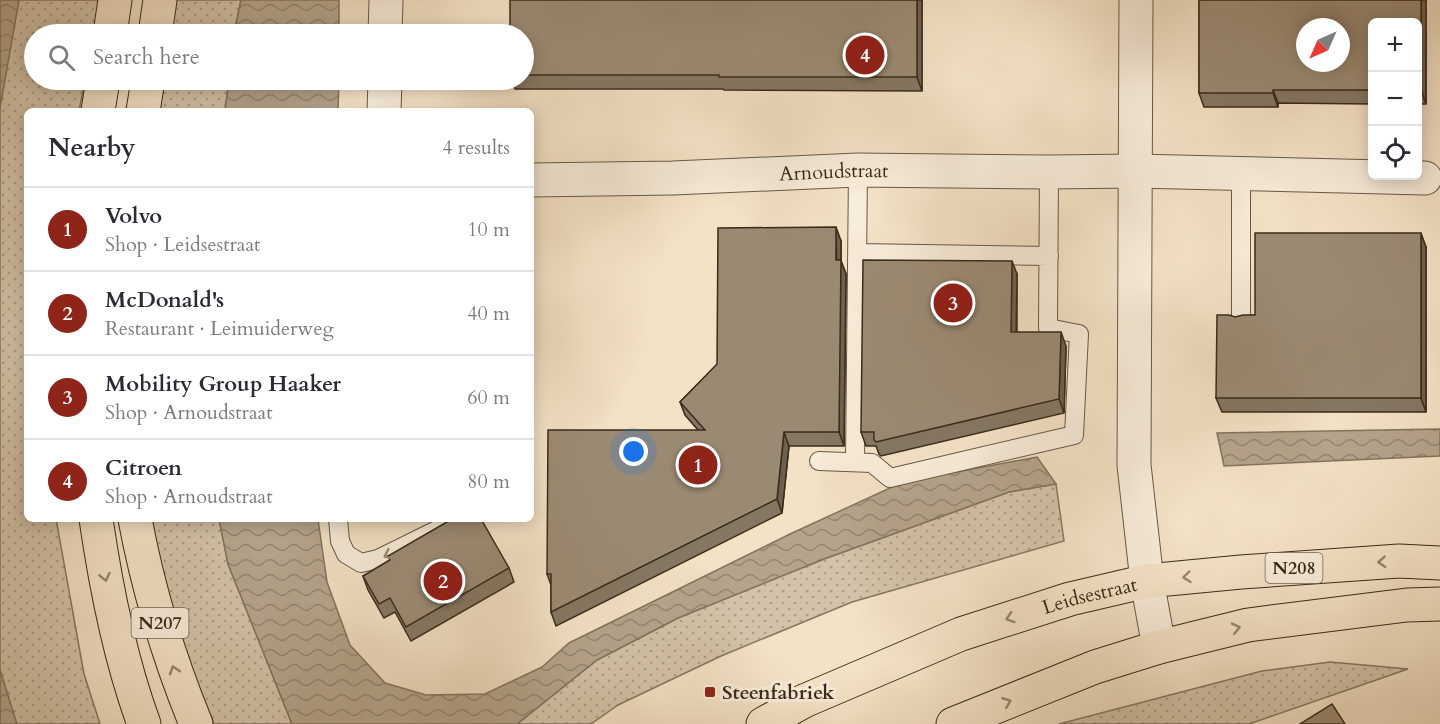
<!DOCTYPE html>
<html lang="en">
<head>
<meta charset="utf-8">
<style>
	:root { --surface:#fff; --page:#f2f2f3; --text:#2b2b33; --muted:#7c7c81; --line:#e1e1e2; --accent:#8f2418 }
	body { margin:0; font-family:Cardo,serif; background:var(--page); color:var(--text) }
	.controls { position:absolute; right:18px; top:18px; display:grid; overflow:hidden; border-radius:9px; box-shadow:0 3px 15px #0003 }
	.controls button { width:54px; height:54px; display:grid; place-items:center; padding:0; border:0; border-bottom:2px solid var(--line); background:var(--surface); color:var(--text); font:30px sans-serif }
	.compass { position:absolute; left:1296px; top:18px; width:54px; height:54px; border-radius:50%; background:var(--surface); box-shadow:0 3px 15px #0003; rotate:225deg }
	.you { position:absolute; left:634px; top:452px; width:21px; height:21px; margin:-15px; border:4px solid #fff; border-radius:50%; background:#1a73e8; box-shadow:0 0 0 9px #1a73e833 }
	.badge { display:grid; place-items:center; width:39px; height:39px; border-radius:50%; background:var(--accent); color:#fff; font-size:20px; font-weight:700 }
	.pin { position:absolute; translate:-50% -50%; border:3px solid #fff; box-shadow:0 2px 6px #0006 }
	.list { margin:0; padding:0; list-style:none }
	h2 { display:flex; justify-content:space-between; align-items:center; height:78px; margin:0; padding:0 24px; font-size:26px }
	h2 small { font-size:20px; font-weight:400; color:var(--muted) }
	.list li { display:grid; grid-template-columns:39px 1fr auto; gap:18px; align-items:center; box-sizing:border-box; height:84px; padding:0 24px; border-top:2px solid var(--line) }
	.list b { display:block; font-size:22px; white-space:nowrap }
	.list p { margin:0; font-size:20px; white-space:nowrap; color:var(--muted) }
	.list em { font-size:20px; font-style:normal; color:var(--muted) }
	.icon { flex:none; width:33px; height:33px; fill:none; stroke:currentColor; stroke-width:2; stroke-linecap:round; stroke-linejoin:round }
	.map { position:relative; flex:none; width:1440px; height:724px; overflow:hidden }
	.search { position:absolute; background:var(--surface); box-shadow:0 3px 15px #0003; left:24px; top:24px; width:510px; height:66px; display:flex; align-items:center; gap:15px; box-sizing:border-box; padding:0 21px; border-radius:33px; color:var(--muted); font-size:22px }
	.panel { position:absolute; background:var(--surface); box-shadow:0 3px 15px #0003; left:24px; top:108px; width:510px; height:414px; border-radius:9px }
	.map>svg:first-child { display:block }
	.grass { fill:url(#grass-dots); stroke:#877762; stroke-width:1.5 }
	.water { fill:url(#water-waves); stroke:#84745e; stroke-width:1.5 }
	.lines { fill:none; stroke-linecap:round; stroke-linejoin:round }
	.service-casing { stroke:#685945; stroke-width:20 }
	.minor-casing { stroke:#685945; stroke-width:35 }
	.primary-casing { stroke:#3a2b1a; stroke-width:35 }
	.service { stroke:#f8ecda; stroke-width:18 }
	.minor { stroke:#f8ecda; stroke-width:33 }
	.primary { stroke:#f4e2c6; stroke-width:33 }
	.wall { fill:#857763; stroke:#3a2b1a; stroke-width:1.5 }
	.shaded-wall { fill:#6c6150; stroke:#3a2b1a; stroke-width:1.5 }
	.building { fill:#9b8a73; stroke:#3a2b1a; stroke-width:1.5; fill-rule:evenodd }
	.oneway { stroke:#998c7a }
	.oneway2 { stroke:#978670 }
	.poi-dot { fill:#8f2418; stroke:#f8ecda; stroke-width:2 }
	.labels { text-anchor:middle; stroke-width:6; stroke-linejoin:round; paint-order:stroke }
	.shield { fill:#f8ecda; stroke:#736554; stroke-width:1.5 }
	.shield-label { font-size:18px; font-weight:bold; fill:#3a2b1a }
	.street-label { font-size:20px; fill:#3a2b1a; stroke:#f8ecda }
	.poi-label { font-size:20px; font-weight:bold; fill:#3a2b1a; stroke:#f8ecda; text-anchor:start }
</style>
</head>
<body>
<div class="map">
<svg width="1440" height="724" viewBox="0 0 1440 724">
	<defs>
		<pattern id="grass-dots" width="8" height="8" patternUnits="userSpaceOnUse" patternTransform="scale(1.5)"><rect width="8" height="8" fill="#d4c3a9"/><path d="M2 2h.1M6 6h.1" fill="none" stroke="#ad9f89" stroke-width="1.8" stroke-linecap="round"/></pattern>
		<pattern id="water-waves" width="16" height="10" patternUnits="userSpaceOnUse" patternTransform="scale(1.5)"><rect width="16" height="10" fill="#b5a48c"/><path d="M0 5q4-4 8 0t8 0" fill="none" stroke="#948672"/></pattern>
	</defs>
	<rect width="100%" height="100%" fill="#f4e2c6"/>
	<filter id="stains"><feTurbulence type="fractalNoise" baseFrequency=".00333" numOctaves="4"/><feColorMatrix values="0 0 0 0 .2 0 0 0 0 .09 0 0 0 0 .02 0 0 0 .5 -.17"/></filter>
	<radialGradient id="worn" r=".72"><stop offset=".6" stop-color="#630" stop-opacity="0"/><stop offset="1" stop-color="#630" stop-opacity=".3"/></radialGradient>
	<path class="grass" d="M0 0H99L93 34H34V80H85L79 111H27V519H56L84 674 100 724H0Z
		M170 0H241L234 34H164Z
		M156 80H229L225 111H151Z
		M1056 484 1064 541 852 602 721 656 618 705 591 724H517L597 660 678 618 824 559 1009 492Z
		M148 519H219L228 564 292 724H214L196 684 153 556Z
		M1330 662 1408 669 1249 724H1059L1262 671Z"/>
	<path class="water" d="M0 0H19L0 108Z
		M241 0H339V34H234Z
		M229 80H339L338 111H225Z
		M1440 429V456L1224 466 1217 433Z
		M1037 457 1056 484 1009 492 824 559 678 618 597 660 517 724H292L228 564 219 519H318L327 582 350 645 385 683 426 695 485 694 542 667 569 643 790 534 903 482Z
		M0 670 17 724H0Z"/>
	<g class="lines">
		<defs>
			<path id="service" d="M1241 173V320
				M858 253 1049 256
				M819 461 872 463 890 478 1074 435 1079 334 1048 328 1049 172
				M855 462 858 170
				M338 519 340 541 346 554 361 563 378 559 459 519"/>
			<g id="minor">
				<path d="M1136 0 1134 465 1147 581 1159 647"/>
				<path d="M385 34 386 0"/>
				<path d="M384 111 385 80"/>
				<path id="s1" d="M531 180 673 178 858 170 1049 172 1136 171 1425 178"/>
			</g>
			<g id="primary">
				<path d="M110 34 115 0"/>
				<path d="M155 34 160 0"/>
				<path d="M98 111 103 80"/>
				<path d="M143 111 148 80"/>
				<path d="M96 519C106 588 120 659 144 724"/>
				<path d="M135 519C148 589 169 658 196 724"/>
				<path id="s2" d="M763 724 804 701 961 634 1070 599 1147 581 1241 572 1399 561 1440 563"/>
				<path d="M953 724 1095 667 1159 647 1248 625 1407 605 1440 604"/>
			</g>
		</defs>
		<use href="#service" class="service-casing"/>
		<use href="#minor" class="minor-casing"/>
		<use href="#primary" class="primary-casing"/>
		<use href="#service" class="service"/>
		<use href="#minor" class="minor"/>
		<use href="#primary" class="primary"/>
	</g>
	<path class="wall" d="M922 0V91L724 90 723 89H515L512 80H524V34Z
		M1199 0H1426V104H1418V22H1372V104L1278 103V107H1204L1199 93Z
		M841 241V261L846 274 844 446H789L782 513 556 626 551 612V585L547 574 698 430 685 415 680 402Z
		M1426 247V412H1222L1216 398 1235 317 1255 315Z
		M1017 274V332L1066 346 1064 413 881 456 879 454 876 446H866L861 432Z
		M388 556 509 568 514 582 411 641 395 612 384 618 368 590 363 576 390 560Z"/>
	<path class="shaded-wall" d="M917 0H922V91L917 77Z
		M1421 0H1426V104L1421 90Z
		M1273 90 1278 103V107L1273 93Z
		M836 227 841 241V261L846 274 844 446 839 432Z
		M1421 233 1426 247V412L1421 398Z
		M1012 261 1017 274 1016 346 1011 332Z
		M1061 332 1066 346 1064 413 1059 399Z
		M784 432 789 446 782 513 777 499Z"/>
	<path class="building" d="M510 0H917V77H719V75H524V34H510Z
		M1199 0H1421V90H1418V22H1372V90H1273V93H1199ZM1305 27H1341V63H1305Z
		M836 227V260H841L839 432H784L777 499 551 612V574H547L548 430H705L680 402 717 364 718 228Z
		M1255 233H1421V398H1216L1217 315H1229L1235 317 1243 315H1255Z
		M863 260 1012 261 1011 332H1061L1059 399 876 442 874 440V432H861Z
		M452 519H458L459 521 462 519H481L509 568 406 627 390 598 379 604 363 576 390 560 388 556Z
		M1332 704 1345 724H1300Z"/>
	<defs><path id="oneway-chevron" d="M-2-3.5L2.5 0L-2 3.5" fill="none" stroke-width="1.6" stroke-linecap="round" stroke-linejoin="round" transform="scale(1.5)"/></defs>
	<use class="oneway" href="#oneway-chevron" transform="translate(388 555) rotate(154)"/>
	<g class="oneway2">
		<use href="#oneway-chevron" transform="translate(1382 562) rotate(176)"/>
		<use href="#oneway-chevron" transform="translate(105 577) rotate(77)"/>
		<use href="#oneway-chevron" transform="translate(1187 577) rotate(174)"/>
		<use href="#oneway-chevron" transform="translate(1010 618) rotate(162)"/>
		<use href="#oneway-chevron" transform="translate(1236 628) rotate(-13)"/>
		<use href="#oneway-chevron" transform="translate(174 670) rotate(-108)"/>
		<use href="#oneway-chevron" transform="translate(1007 702) rotate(-22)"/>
	</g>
	<rect class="poi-dot" x="704" y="686" width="12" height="12" rx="3"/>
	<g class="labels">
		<g class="shield">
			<rect x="1265.5" y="553" width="57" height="30" rx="4.5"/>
			<rect x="131.5" y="608" width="57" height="30" rx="4.5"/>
		</g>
		<g class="shield-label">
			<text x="1294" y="574">N208</text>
			<text x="160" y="629">N207</text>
		</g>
		<g class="street-label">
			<text dy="7" stroke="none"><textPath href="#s1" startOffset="303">Arnoudstraat</textPath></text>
			<text dy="7" stroke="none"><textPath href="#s2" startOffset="352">Leidsestraat</textPath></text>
		</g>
		<g class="poi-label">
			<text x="722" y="699">Steenfabriek</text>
		</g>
	</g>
	<rect width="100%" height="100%" filter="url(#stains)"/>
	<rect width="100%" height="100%" fill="url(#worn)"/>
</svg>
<div class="controls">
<button>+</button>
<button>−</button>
<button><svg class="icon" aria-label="locate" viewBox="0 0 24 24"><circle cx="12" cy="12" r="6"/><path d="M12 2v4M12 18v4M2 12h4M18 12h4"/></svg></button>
</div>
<svg class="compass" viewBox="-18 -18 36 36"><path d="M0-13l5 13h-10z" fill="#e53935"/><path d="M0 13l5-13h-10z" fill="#7c7c81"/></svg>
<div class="you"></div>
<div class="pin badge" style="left:698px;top:465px">1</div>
<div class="pin badge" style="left:443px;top:581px">2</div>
<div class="pin badge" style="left:953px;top:303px">3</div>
<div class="pin badge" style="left:865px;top:55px">4</div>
<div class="search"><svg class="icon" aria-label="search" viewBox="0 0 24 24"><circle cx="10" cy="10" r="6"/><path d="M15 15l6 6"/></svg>Search here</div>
<section class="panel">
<h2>Nearby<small>4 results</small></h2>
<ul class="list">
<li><span class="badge">1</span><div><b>Volvo</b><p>Shop · Leidsestraat</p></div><em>10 m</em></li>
<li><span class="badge">2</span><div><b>McDonald's</b><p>Restaurant · Leimuiderweg</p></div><em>40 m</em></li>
<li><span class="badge">3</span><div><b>Mobility Group Haaker</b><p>Shop · Arnoudstraat</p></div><em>60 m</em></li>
<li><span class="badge">4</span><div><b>Citroen</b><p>Shop · Arnoudstraat</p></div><em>80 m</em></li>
</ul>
</section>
</div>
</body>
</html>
